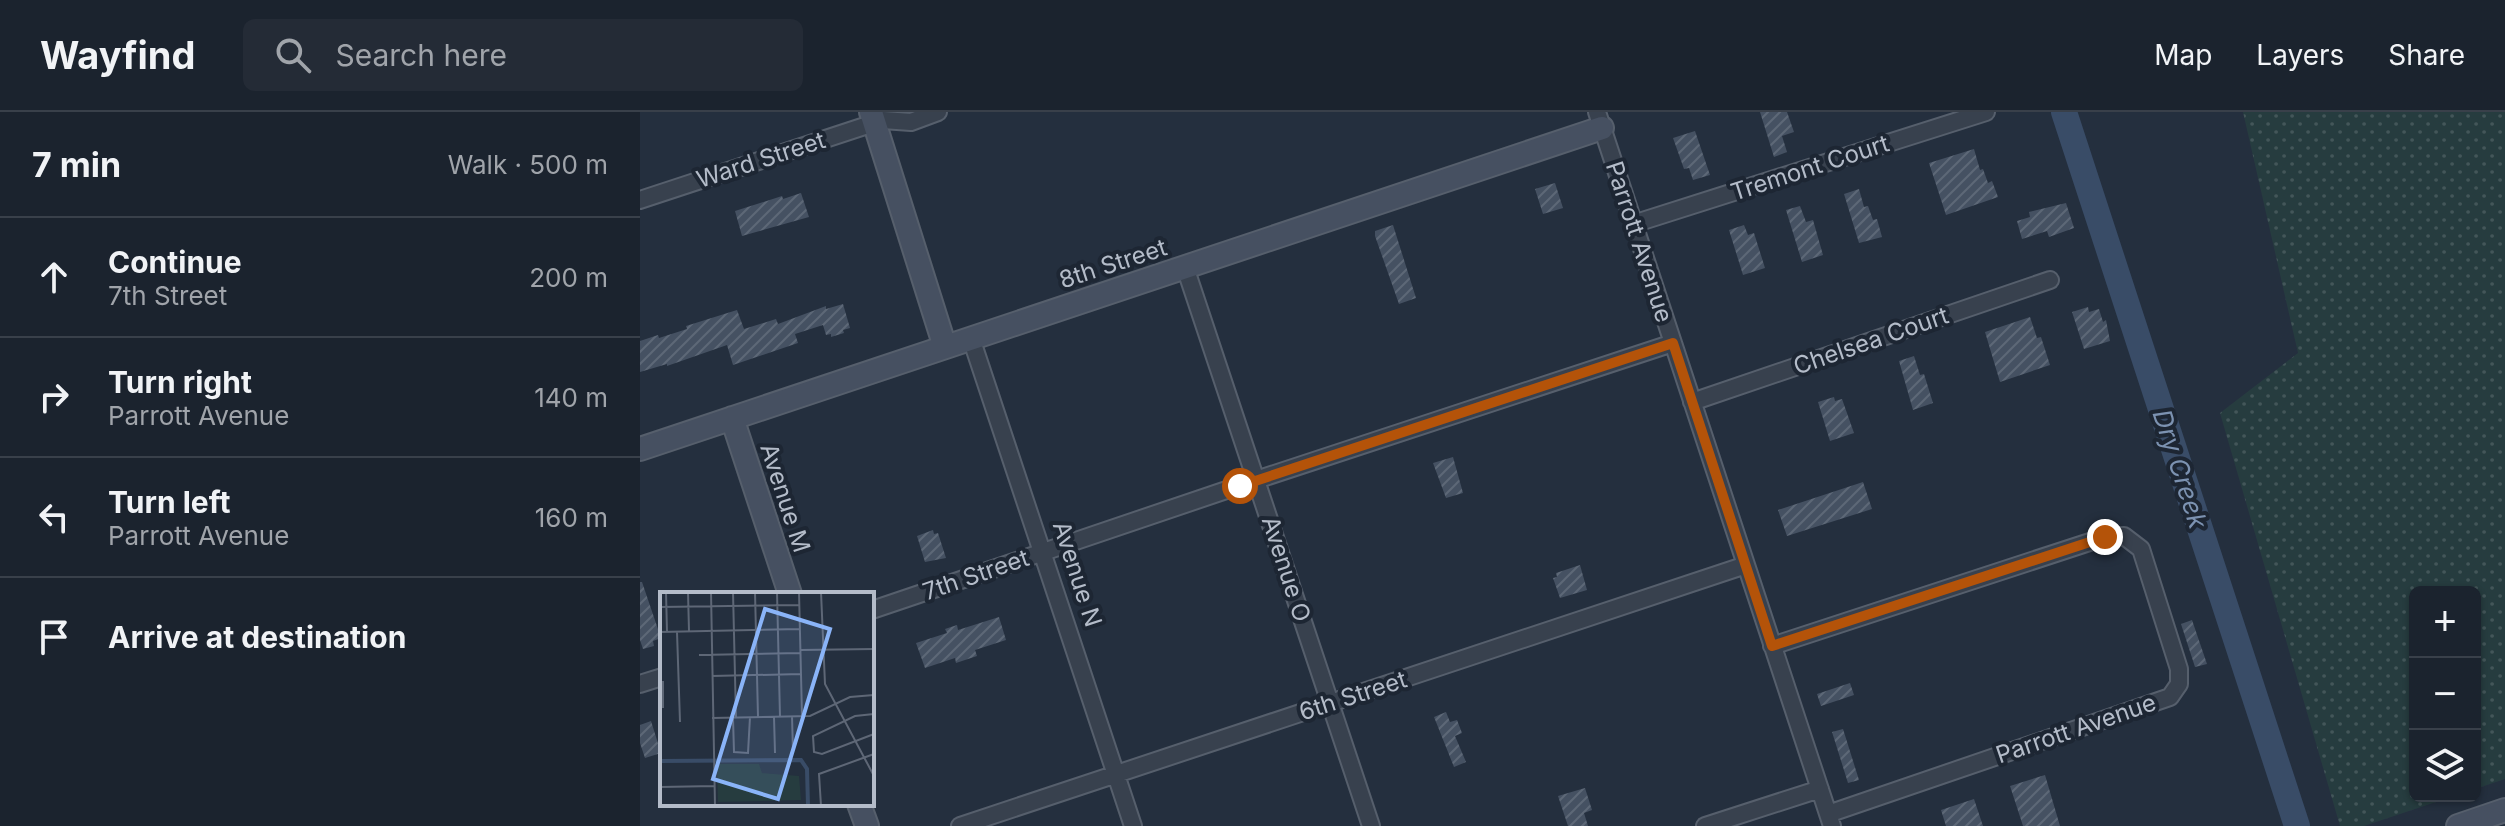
<!DOCTYPE html>
<html lang="en">
<head>
<meta charset="utf-8">
<style>
	:root { --surface:#1b232e; --page:#242b36; --text:#f1f3f6; --muted:#a0a4aa; --line:#39404a }
	body { margin:0; font-family:Inter,sans-serif; background:var(--page); color:var(--text) }
	.controls { position:absolute; right:24px; bottom:24px; display:grid; overflow:hidden; border-radius:12px; box-shadow:0 2px 6px #0004 }
	.controls button { width:72px; height:72px; display:grid; place-items:center; padding:0; border:0; border-bottom:2px solid var(--line); background:var(--surface); color:var(--text); font:40px sans-serif }
	.stop { position:absolute; width:24px; height:24px; margin:-18px; border:6px solid #b45309; border-radius:50%; background:#fff }
	.stop.end { background:#b45309; border-color:#fff; box-shadow:0 2px 8px #0008 }
	.list { margin:0; padding:0; list-style:none }
	h2 { display:flex; justify-content:space-between; align-items:center; height:104px; margin:0; padding:0 32px; font-size:34px }
	h2 small { font-size:26px; font-weight:400; color:var(--muted) }
	.list li { display:grid; grid-template-columns:52px 1fr auto; gap:24px; align-items:center; box-sizing:border-box; height:120px; padding:0 32px; border-top:2px solid var(--line) }
	.list b { display:block; font-size:30px; white-space:nowrap }
	.list p { margin:0; font-size:26px; white-space:nowrap; color:var(--muted) }
	.list em { font-size:26px; font-style:normal; color:var(--muted) }
	.icon { flex:none; width:44px; height:44px; fill:none; stroke:currentColor; stroke-width:2; stroke-linecap:round; stroke-linejoin:round }
	.map { position:relative; flex:none; width:1865px; height:714px; overflow:hidden }
	header { display:flex; align-items:center; gap:48px; box-sizing:border-box; height:112px; padding:0 40px; background:var(--surface); border-bottom:2px solid var(--line) }
	header strong { font-size:38px }
	nav { display:flex; gap:44px; margin-inline-start:auto; font-size:28px }
	.search { width:560px; height:72px; background:var(--page); display:flex; align-items:center; gap:20px; box-sizing:border-box; padding:0 28px; border-radius:12px; color:var(--muted); font-size:30px }
	main { display:flex }
	aside { flex:1; background:var(--surface) }
	.map>svg:first-child { display:block }
	.grass { fill:url(#grass-dots) }
	.lines { fill:none; stroke-linecap:round; stroke-linejoin:round }
	.river { stroke:#394c67; stroke-width:26 }
	.building { fill:url(#building-hatch) }
	.street-casing { stroke:#565f6c; stroke-width:20 }
	.secondary-casing { stroke:#565f6c; stroke-width:26 }
	.street { stroke:#38414e; stroke-width:16 }
	.secondary { stroke:#465061; stroke-width:22 }
	.route { stroke:#b45309; stroke-width:10 }
	.labels { text-anchor:middle; stroke-width:8; stroke-linejoin:round; paint-order:stroke }
	.street-label { font-size:24px; fill:#b4bcc9; stroke:#1d2633 }
	.water-label { font-size:26px; font-style:italic; fill:#7c92b1; stroke:#1d2633 }
	.inset-river { fill:none; stroke:#394c67; stroke-width:4 }
	.inset-road { fill:none; stroke:#5e6776; stroke-width:2 }
	.view { fill:#8ab4f8; fill-opacity:0.15; stroke:#8ab4f8; stroke-width:4 }
	.inset-edge { fill:none; stroke:#b4bcc9; stroke-width:4 }
</style>
</head>
<body>
<header>
<strong>Wayfind</strong>
<div class="search"><svg class="icon" aria-label="search" viewBox="0 0 24 24"><circle cx="10" cy="10" r="6"/><path d="M15 15l6 6"/></svg>Search here</div>
<nav><a>Map</a><a>Layers</a><a>Share</a></nav>
</header>
<main>
<aside>
<h2>7 min<small>Walk · 500 m</small></h2>
<ul class="list">
<li><svg class="icon" aria-label="ahead" viewBox="0 0 24 24"><path d="M12 20V5M6 11l6-6 6 6"/></svg><div><b>Continue</b><p>7th Street</p></div><em>200 m</em></li>
<li><svg class="icon" aria-label="right" viewBox="0 0 24 24"><path d="M7 20v-9h11M14 6l5 5-5 5"/></svg><div><b>Turn right</b><p>Parrott Avenue</p></div><em>140 m</em></li>
<li><svg class="icon" aria-label="left" viewBox="0 0 24 24"><path d="M17 20v-9H6M10 6l-5 5 5 5"/></svg><div><b>Turn left</b><p>Parrott Avenue</p></div><em>160 m</em></li>
<li><svg class="icon" aria-label="arrive" viewBox="0 0 24 24"><path d="M6 21V4h12l-3 4 3 4H6"/></svg><div><b>Arrive at destination</b></div></li>
</ul>
</aside>
<div class="map">
<svg width="1865" height="714" viewBox="0 0 1865 714">
	<defs>
		<pattern id="grass-dots" width="8" height="8" patternUnits="userSpaceOnUse" patternTransform="scale(2)"><rect width="8" height="8" fill="#263c3f"/><path d="M2 2h.1M6 6h.1" fill="none" stroke="#435659" stroke-width="1.8" stroke-linecap="round"/></pattern>
		<pattern id="building-hatch" width="6" height="6" patternUnits="userSpaceOnUse" patternTransform="scale(2)"><rect width="6" height="6" fill="#455162"/><path d="M-1 1l2-2M0 6l6-6M5 7l2-2" fill="none" stroke="#5d6877"/></pattern>
	</defs>
	<rect width="100%" height="100%" fill="#242f3e"/>
	<path class="grass" d="M1603 0H1865V667L1835 677V480H1775V684H1814L1724 714H1700L1580 301 1658 241Z"/>
	<g class="lines">
		<path class="river" d="M1424 0 1657 714"/>
	</g>
	<path class="building" d="M1120 0H1147L1154 20 1142 24 1147 40 1134 45Z
		M1055 19 1070 63 1053 68 1049 56 1044 57 1033 26Z
		M1334 37 1340 58 1343 57 1348 71 1352 69 1358 85 1306 103 1289 51Z
		M915 71 923 96 903 102 895 77Z
		M1219 77 1224 95 1228 94 1233 108 1237 107 1242 125 1219 131 1204 82Z
		M161 81 169 105 102 124 95 99 142 84 143 87Z
		M1426 91 1434 116 1409 125 1407 119 1382 127 1377 109 1390 105 1389 100Z
		M1160 94 1166 110 1173 108 1183 143 1162 150 1146 98Z
		M753 113 776 186 759 192 735 124V119Z
		M1104 113 1108 123 1114 121 1125 156 1103 163 1089 118Z
		M203 192 210 216 203 218 204 221 191 225V222L186 223 183 213 155 222 158 231 93 253 87 233 27 254V252L0 260V229L18 223 19 226 47 217 46 214 97 198 104 217 136 207 138 212 186 194V197Z
		M1448 195 1449 200 1459 197 1463 210 1466 208 1470 229 1444 237 1432 200Z
		M1390 205 1397 226 1401 225 1410 253 1360 270 1345 220Z
		M1274 244 1280 263 1284 262 1293 291 1273 298 1259 249Z
		M1194 285 1195 289 1202 287 1214 321 1190 329 1178 290Z
		M813 345 823 381 806 386 793 351Z
		M1223 370 1232 397 1147 424 1138 398Z
		M293 418 294 422 298 421 306 446 285 450 277 424Z
		M940 453 947 478 920 486 913 466 917 465 916 461Z
		M0 470H2L21 526 13 529 14 534 3 537 0 528Z
		M359 505 366 528 335 538 337 544 316 551 315 546 285 556 276 531 307 521 305 517 317 513 318 518Z
		M1552 508 1567 552 1555 555 1541 512Z
		M1210 571 1214 583 1181 594 1177 582Z
		M806 600 810 610 817 608 822 621 815 624 826 650 814 655 794 605Z
		M11 609 21 641 5 646 0 631V613Z
		M1203 617 1219 668 1208 671 1192 620Z
		M1405 663 1420 714H1383L1370 674Z
		M945 676 952 698 944 701 948 714H928L918 684Z
		M1334 687 1343 714H1306L1301 698Z"/>
	<g class="lines">
		<defs>
			<path id="street" d="M957 0 1192 714
				M0 88 243 8 271 10 298 0
				M993 112 1346 0
				M545 155 731 714
				M331 226 493 714
				M1052 290 1410 168
				M232 498 616 368 1033 231
				M1132 534 1465 425 1484 424 1501 437 1539 557V572L1530 585 1188 702
				M0 572 22 565
				M320 714 1106 453
				M1065 714 1180 677"/>
			<path id="secondary" d="M231 0 305 235
				M92 306 150 482
				M0 337 962 16
				M219 692 227 714
				M1818 714 1865 698"/>
		</defs>
		<use href="#street" class="street-casing"/>
		<use href="#secondary" class="secondary-casing"/>
		<use href="#street" class="street"/>
		<use href="#secondary" class="secondary"/>
	</g>
	<g class="lines">
		<path class="route" d="M600 374 1033 231 1132 534 1465 425"/>
	</g>
	<g class="labels">
		<g class="street-label">
			<text transform="translate(121 48) rotate(-18)" y="8">Ward Street</text>
			<text transform="translate(1170 56) rotate(-18)" y="8">Tremont Court</text>
			<text transform="translate(999 130) rotate(72)" y="8">Parrott Avenue</text>
			<text transform="translate(473 152) rotate(-18)" y="8">8th Street</text>
			<text transform="translate(1231 229) rotate(-19)" y="8">Chelsea Court</text>
			<text transform="translate(145 386) rotate(72)" y="8">Avenue M</text>
			<text transform="translate(646 457) rotate(72)" y="8">Avenue O</text>
			<text transform="translate(437 462) rotate(72)" y="8">Avenue N</text>
			<text transform="translate(336 463) rotate(-19)" y="8">7th Street</text>
			<text transform="translate(713 584) rotate(-18)" y="8">6th Street</text>
			<text transform="translate(1436 617) rotate(-19)" y="8">Parrott Avenue</text>
		</g>
		<g class="water-label">
			<text transform="translate(1540 357) rotate(72)" y="9">Dry Creek</text>
		</g>
	</g>
	<g transform="translate(20 480)">
		<rect width="214" height="214" fill="#242f3e"/>
		<path d="M57 172H99L102 181 139 184 141 208 58 210Z" fill="#263c3f"/>
		<path class="inset-river" d="M0 169 141 168 147 177 148 214"/>
		<path class="inset-road" d="M6 0 7 40M28 0 29 39M51 0 55 214M73 0 76 126M95 0 98 125M117 0 120 125M139 0 142 124M161 0 165 92 214 184M0 15 139 13M0 40 140 37M17 40 20 130M140 58 214 57M39 63 140 61M52 84 141 82M3 89V116M214 122 195 124 153 144 154 160 162 162 214 142M132 124 133 160M114 125 115 161M52 126 150 124 190 105 214 103M73 126 74 160 88 161 90 125M0 195 55 194M161 214 159 182 214 162"/>
		<path class="view" d="M105 17 170 37 118 207 53 187Z"/>
		<rect width="214" height="214" class="inset-edge"/>
	</g>
</svg>
<div class="controls">
<button>+</button>
<button>−</button>
<button><svg class="icon" aria-label="layers" viewBox="0 0 24 24"><path d="M12 4l9 5-9 5-9-5zM3 14l9 5 9-5"/></svg></button>
</div>
<div class="stop" style="left:600px;top:374px"></div>
<div class="stop end" style="left:1465px;top:425px"></div>
</div>
</main>
</body>
</html>
